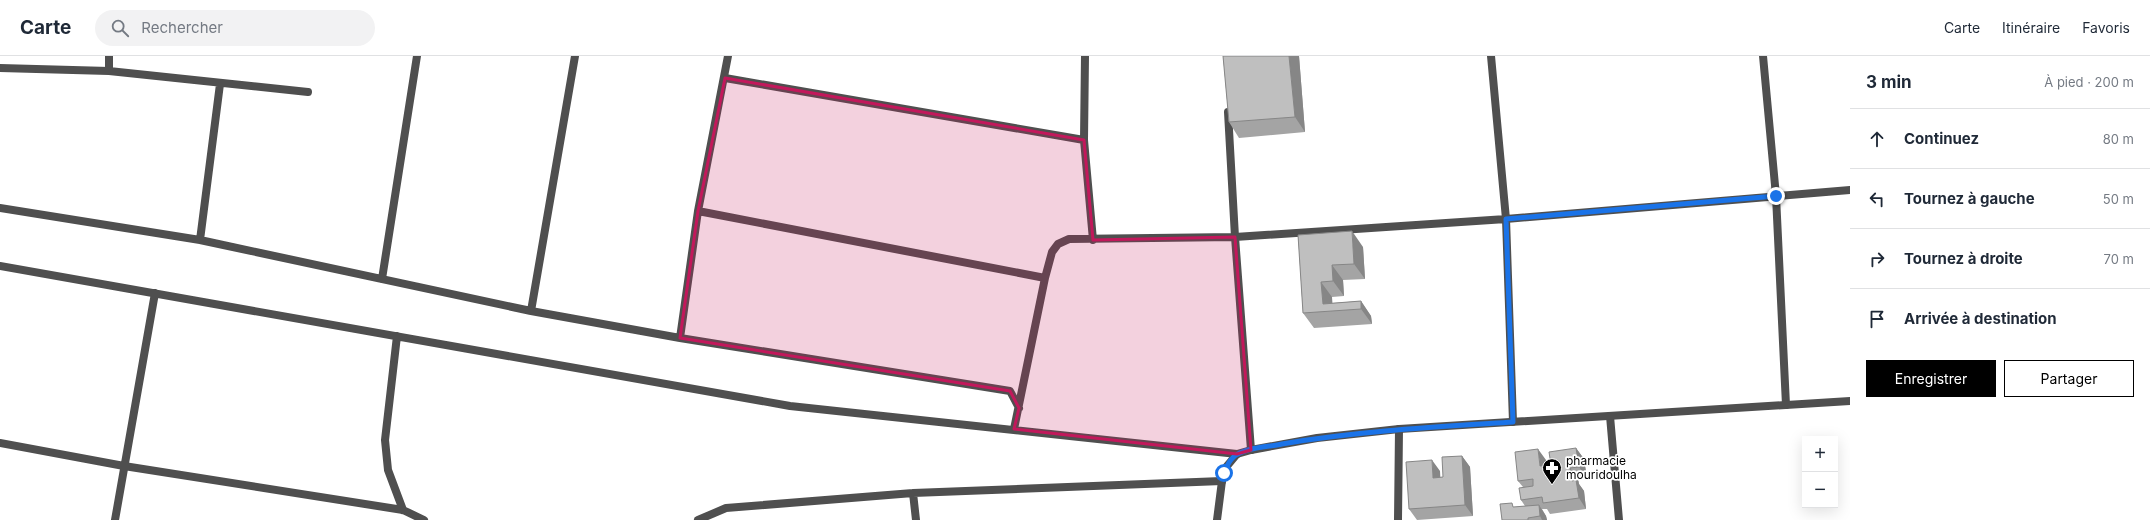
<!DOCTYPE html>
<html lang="fr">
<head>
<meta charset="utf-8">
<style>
	:root { --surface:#fff; --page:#f2f2f3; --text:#1f2937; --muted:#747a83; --line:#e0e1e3; --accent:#000 }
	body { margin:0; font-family:Inter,sans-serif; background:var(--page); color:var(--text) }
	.controls { position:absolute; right:12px; bottom:12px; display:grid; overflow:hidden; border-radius:0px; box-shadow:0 4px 16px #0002 }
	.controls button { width:36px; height:36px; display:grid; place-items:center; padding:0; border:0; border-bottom:1px solid var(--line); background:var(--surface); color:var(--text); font:20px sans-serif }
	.stop { position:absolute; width:12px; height:12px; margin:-9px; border:3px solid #1a73e8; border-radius:50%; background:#fff }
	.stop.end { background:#1a73e8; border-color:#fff; box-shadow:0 1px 4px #0008 }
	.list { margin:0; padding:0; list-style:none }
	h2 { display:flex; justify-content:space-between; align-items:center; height:52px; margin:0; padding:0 16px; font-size:17px }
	h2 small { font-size:13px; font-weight:400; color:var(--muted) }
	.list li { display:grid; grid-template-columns:26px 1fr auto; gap:12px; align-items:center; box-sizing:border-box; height:60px; padding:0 16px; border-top:1px solid var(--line) }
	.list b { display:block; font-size:15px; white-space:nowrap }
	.list em { font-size:13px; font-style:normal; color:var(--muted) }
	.actions { display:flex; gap:8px; padding:12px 16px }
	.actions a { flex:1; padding:9px 0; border:1px solid var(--accent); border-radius:0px; text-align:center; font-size:14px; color:var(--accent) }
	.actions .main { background:var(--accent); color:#fff }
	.icon { flex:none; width:22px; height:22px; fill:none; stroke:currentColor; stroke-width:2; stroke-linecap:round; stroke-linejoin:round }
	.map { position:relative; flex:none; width:1850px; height:464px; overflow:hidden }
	header { display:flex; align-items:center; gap:24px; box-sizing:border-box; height:56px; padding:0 20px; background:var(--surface); border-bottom:1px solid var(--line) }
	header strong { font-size:19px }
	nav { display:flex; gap:22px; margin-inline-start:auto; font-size:14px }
	.search { width:280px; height:36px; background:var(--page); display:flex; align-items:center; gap:10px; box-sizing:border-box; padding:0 14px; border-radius:22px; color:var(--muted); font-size:15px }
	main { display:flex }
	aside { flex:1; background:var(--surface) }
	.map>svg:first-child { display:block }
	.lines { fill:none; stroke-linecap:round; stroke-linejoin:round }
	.minor { stroke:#4f4f4f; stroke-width:8 }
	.tertiary { stroke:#4f4f4f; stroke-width:8 }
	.wall { fill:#a4a4a4 }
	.shaded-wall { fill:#868686 }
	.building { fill:#bfbfbf; stroke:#868686 }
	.route { stroke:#1a73e8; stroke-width:5 }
	.marked { fill:#c2185b; fill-opacity:0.2; stroke:#c2185b; stroke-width:3; stroke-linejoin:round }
	.labels { text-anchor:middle; stroke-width:3.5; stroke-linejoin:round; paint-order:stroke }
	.poi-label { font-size:12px; fill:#000; stroke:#fff; text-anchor:start }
</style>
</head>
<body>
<header>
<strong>Carte</strong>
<div class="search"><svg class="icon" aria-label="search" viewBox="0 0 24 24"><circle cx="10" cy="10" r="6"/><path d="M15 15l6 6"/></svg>Rechercher</div>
<nav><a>Carte</a><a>Itinéraire</a><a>Favoris</a></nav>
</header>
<main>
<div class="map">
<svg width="1850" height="464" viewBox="0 0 1850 464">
	<rect width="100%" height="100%" fill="#fff"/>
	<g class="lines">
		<path class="minor" d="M1085 0 1084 84 1093 184
			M1491 0 1506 163 1513 366
			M1763 0 1776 140 1786 349
			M0 12 109 15 308 36
			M109 15V0
			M725 22 1084 84
			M1228 56 1235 181 1251 394
			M0 152 200 184 531 255 680 282 1010 335 1019 352
			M698 155 1045 222
			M200 184 220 28
			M0 210 790 350 1237 398
			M382 223 417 0
			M531 255 575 0
			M397 280 385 384 388 414 403 454
			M680 282 698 155 728 0
			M1610 360 1619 464
			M1014 373 1045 222 1052 196 1058 188 1069 183 1235 181 1506 163 1850 134
			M0 387 124 410 403 454 424 464
			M913 437 916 464
			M115 464 155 237
			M698 464 726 452 913 437 1222 425
			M1398 464 1399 373"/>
		<path class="tertiary" d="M1217 464 1222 425 1227 410 1237 398 1251 394 1317 382 1399 373 1850 345"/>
	</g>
	<path class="wall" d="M1223 0H1299L1305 76 1239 82 1229 66Z
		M1298 179 1363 191 1365 223 1343 224 1344 240 1332 241V247L1361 245 1371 260 1372 268 1314 272 1303 257Z
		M1576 392 1584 403 1587 422 1578 423 1579 428 1584 435 1586 453 1550 458 1547 453H1542L1546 460 1547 464H1502L1515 451 1525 450 1521 444 1523 431 1518 425 1546 404V410L1551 409Z
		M1462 400 1470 411 1473 460 1417 464 1409 453 1440 415V421H1443Z"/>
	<path class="shaded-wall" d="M1289 0H1299L1305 76 1295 61Z
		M1352 175 1363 191 1365 223 1354 208Z
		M1332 209 1343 224 1344 240 1333 225Z
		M1321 226 1332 241 1333 255 1323 248Z
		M1361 245 1371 260 1372 268 1361 253Z
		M1576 392 1584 403 1587 422 1579 411Z
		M1538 393 1546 404 1548 421 1540 410Z
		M1462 400 1470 411 1473 460 1465 449Z
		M1432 404 1440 415 1441 433 1433 422Z
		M1570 412 1578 423 1579 428 1584 435 1586 453 1579 442 1572 425Z
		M1539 449 1546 460 1547 464H1542L1540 460Z"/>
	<path class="building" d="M1223 0H1289L1295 61 1229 66Z
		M1352 175 1354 208 1332 209 1333 225 1321 226 1323 248 1361 245V253L1303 257 1298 179Z
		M1576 392 1579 411 1570 412 1572 425 1576 424 1579 442 1543 447 1542 441 1521 444 1519 432 1533 430V423L1518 425 1515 396 1538 393 1540 410 1551 409 1549 396Z
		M1462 400 1465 449 1409 453 1406 406 1432 404 1433 422 1443 421 1442 401Z
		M1512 447 1513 451 1539 449 1540 460 1528 462V464H1502L1500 448Z"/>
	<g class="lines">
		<path class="route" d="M1224 417C1226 411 1231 401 1238 398 1249 391 1269 391 1282 388 1358 375 1436 371 1513 366L1506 163 1776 140"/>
	</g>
	<path class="marked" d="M725 22 1084 84 1093 184 1235 181 1251 394 1237 398 1014 373 1019 352 1010 335 680 282 698 155Z"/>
	<defs>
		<symbol id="pharmacy-pin" viewBox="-11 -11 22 30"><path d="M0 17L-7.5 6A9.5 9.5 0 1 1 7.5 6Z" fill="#000" stroke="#fff"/><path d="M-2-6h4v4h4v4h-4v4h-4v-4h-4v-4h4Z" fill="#fff"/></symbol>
	</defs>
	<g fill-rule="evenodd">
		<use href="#pharmacy-pin" x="1541" y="401" width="22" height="30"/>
	</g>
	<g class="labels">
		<g class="poi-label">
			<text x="1566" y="409">pharmacie<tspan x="1566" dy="14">mouridoulha</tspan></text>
		</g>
	</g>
</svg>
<div class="controls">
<button>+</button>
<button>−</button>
</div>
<div class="stop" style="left:1224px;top:417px"></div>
<div class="stop end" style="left:1776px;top:140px"></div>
</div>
<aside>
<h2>3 min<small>À pied · 200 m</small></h2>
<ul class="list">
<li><svg class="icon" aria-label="ahead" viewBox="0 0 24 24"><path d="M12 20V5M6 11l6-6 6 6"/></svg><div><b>Continuez</b></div><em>80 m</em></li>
<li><svg class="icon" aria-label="left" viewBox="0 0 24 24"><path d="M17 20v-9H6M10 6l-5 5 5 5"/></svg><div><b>Tournez à gauche</b></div><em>50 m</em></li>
<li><svg class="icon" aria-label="right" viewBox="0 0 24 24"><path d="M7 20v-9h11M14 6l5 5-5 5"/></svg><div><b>Tournez à droite</b></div><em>70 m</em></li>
<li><svg class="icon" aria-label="arrive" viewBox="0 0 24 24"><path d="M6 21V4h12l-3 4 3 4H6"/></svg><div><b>Arrivée à destination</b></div></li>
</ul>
<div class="actions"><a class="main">Enregistrer</a><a>Partager</a></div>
</aside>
</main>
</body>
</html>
